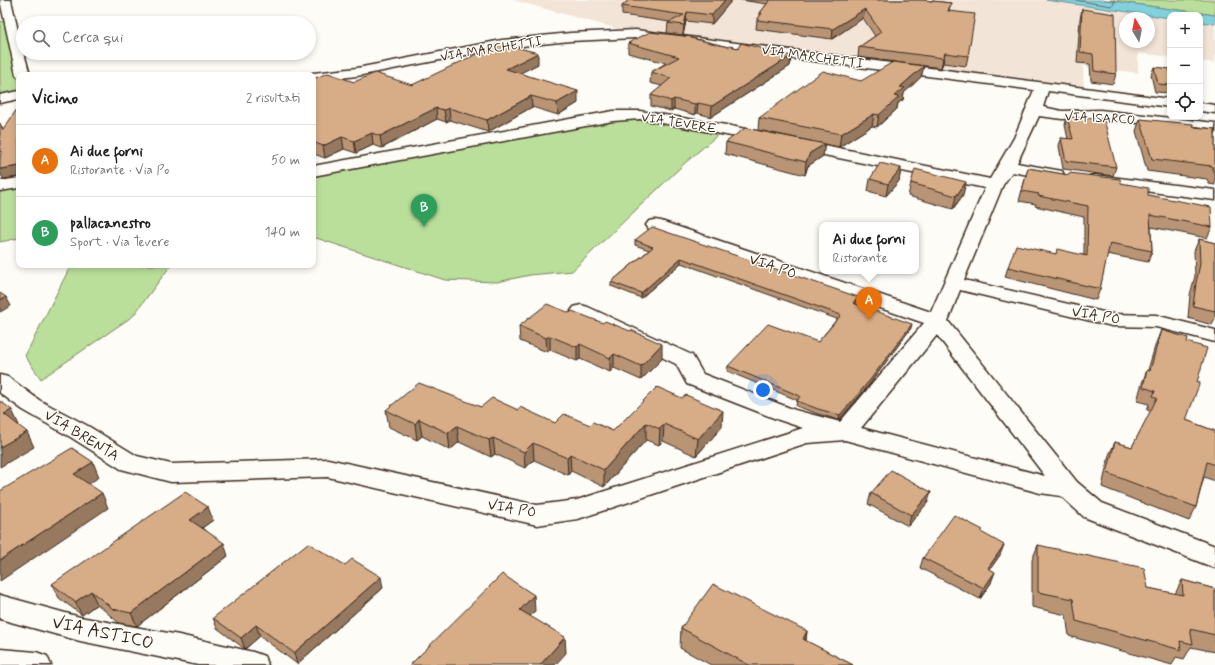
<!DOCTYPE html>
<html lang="it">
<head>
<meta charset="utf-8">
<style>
	:root { --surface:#fff; --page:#f2f2f2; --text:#222; --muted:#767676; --line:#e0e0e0; --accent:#d1495b }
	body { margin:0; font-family:Mynerve,sans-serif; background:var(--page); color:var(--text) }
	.controls { position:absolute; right:12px; top:12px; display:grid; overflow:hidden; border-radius:8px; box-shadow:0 2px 6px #0003 }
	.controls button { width:36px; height:36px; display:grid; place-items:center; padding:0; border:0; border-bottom:1px solid var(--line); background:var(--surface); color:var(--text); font:20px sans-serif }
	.compass { position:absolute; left:1119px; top:12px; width:36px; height:36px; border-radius:50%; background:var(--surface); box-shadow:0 2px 6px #0003; rotate:350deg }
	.you { position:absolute; left:763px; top:390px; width:14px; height:14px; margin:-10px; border:3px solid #fff; border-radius:50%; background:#1a73e8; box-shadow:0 0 0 6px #1a73e833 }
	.badge { display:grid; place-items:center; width:26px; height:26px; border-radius:50%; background:var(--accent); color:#fff; font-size:13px; font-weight:700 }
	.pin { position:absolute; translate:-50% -33px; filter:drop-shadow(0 1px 2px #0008) }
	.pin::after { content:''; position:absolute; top:21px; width:14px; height:12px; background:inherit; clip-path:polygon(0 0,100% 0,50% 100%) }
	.popup { position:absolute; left:819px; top:222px; width:100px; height:52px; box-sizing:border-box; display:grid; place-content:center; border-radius:8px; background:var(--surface); filter:drop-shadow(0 1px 3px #0005); font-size:13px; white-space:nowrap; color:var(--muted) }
	.popup b { font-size:15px; color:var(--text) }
	.popup::after { content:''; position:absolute; left:50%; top:100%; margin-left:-8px; border:8px solid transparent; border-top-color:var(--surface) }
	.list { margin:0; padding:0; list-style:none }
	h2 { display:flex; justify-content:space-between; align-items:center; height:52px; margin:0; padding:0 16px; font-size:17px }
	h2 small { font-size:13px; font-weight:400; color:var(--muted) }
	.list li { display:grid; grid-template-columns:26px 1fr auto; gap:12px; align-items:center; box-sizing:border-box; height:72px; padding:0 16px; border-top:1px solid var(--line) }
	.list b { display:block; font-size:15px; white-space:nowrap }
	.list p { margin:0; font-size:13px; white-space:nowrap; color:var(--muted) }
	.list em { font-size:13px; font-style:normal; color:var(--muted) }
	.icon { flex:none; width:22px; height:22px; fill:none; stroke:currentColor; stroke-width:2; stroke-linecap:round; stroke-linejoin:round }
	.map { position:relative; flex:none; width:1215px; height:665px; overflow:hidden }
	.search { position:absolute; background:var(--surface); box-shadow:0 2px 6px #0003; left:16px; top:16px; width:300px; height:44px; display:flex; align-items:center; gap:10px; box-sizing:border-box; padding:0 14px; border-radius:22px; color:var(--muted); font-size:15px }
	.panel { position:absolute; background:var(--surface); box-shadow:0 2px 6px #0003; left:16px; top:72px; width:300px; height:196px; border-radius:8px }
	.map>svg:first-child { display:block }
	.built { fill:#f2e4d6; fill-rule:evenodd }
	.green { fill:#badf9a; stroke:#7a845c }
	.water { fill:#82d2de; stroke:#668f91 }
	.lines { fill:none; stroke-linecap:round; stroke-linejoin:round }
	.shore { stroke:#576d6b; stroke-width:1 }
	.minor-casing { stroke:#3b2a1e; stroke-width:3 }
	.minor { fill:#fdfcf7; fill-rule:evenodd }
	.wall { fill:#b99575; stroke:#3b2a1e }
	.shaded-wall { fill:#96795f; stroke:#3b2a1e }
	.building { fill:#d7ad88; stroke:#3b2a1e }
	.labels { text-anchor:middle; stroke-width:3; stroke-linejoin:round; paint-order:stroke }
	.far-street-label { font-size:13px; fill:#3b2a1e; stroke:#fdfcf7 }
	.street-label { font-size:15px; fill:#3b2a1e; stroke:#fdfcf7 }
	.near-street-label { font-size:18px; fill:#3b2a1e; stroke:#fdfcf7 }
</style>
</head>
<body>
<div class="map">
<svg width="1215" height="665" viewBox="0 0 1215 665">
	<rect width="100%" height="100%" fill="#fdfcf7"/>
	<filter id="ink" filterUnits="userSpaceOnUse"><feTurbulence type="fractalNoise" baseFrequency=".025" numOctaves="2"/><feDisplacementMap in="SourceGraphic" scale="8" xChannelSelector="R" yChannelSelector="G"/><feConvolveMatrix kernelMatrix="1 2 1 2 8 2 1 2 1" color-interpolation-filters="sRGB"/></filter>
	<g filter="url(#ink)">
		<path class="built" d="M513 0H1046L1170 18V57L1138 53V73L1083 66 1084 93 636 34ZM1125 18H1149V42H1125Z
			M1200 22 1215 24V63L1200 61Z"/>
		<path class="green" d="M1104 0H1215V15Z
			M14 20 19 75V96L0 100V22Z
			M613 113 721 132 685 163 572 271 530 275 497 282 445 280 313 237V167Z
			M19 185V238L0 242V188Z
			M71 265H171L133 316 41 379 25 356Z"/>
		<path class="water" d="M1046 0H1104L1215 15V24L1200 22V15H1170V18Z"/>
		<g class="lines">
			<path class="shore" d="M1074 0 1112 6 1114 4V0"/>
			<defs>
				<path id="minor" d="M0 0H11L23 53H24L30 75H19V78L16 75Z
					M636 30 1170 99V107L1048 91 1043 107 1062 111 1100 110 1215 123V133L1100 118 1062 119 1039 116 1017 163 1062 171 1064 175 1062 179 1056 180 1012 172 1003 185 964 280 1112 314 1156 315 1163 317 1215 330V342L1156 327 1112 326 960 290 948 321 1077 482 1102 503 1215 546V568L1084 517 1061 496 1040 493 845 440 807 443 578 519 537 525 328 477 171 482 121 469 72 438 23 410 0 393V375L8 377 39 400 88 426 137 456 171 464 328 459 537 505 577 500 803 428 779 420 687 384 676 364 574 315 571 311 574 307 581 305 588 307 692 355 703 374 795 410 840 422 924 323 649 229 646 225 649 221 655 220 661 221 931 312 985 188 726 135 640 119 613 121 313 176V166L613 111H640L726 125 990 179 1014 138 1034 90 636 38 570 41 502 48 357 76 313 81V75H307L313 73 357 68 502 40 570 33ZM937 335 1045 476 861 428Z
					M19 91V99L0 103V95Z
					M1200 103 1215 105V113L1200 111Z
					M1095 175 1215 190V200L1089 184 1087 180 1089 176Z
					M19 178V188L0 191V181Z
					M0 595 80 617 179 635 253 652 264 656 268 665H198L80 641 0 619Z
					M0 649 36 652 47 656 51 665H0Z"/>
			</defs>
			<use href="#minor" class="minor-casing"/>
			<use href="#minor" class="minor"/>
		</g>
		<path class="wall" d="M629 0H732L712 24 686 21 683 35 667 33 668 23 670 22 622 15V6Z
			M741 0H923L951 3 949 11 968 56 966 66 943 63 941 68 858 57 859 47 875 36 863 18 832 39 756 29 757 20 760 16V13L767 4Z
			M1082 9 1116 74 1113 84 1091 81 1090 64 1077 63 1080 19Z
			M692 38 728 47 738 48 791 56 790 66 711 117 697 113 695 115 674 109 671 111 651 106V95L662 86 650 83 651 72 666 63 628 53V43Z
			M538 64 520 73 578 103 558 115 532 107 488 132 450 120 446 122 437 119 382 148 373 145 356 153 344 149 325 158 314 154 313 155V79L354 82 412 85Z
			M924 66 921 77 904 93 903 100 898 103 897 109 877 127 872 126 839 147 758 130 759 118 861 81Z
			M1154 67 1170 69V93L1155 92 1151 75Z
			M1067 117 1116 167 1113 176 1063 169 1059 146 1061 138 1068 139 1065 125Z
			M1140 119 1215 129V185L1209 184 1207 179 1147 171 1136 131Z
			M726 142 823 156 808 166 805 175 725 154Z
			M901 168 899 181 886 196 868 191 870 179Z
			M1028 168 1068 175 1069 173 1121 183 1148 195 1212 227 1207 238 1151 227 1152 251 1148 262 1107 254 1100 289 1096 300 1005 277 1008 267 1055 254 1084 255V217L1035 206 1036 204 1019 201Z
			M911 183 963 195 953 209 908 196Z
			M1199 239 1215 243V318L1212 325 1188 318 1190 295 1195 276 1194 251Z
			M635 240 857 302 855 303 911 328 869 385 839 420 818 414 796 406 797 400 727 371 728 366 818 342 837 319 681 263 641 298 611 286V282L649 250 635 245Z
			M519 326 662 359 641 380 614 368 610 372 580 359 577 361 550 350 547 352 520 341Z
			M1161 330 1187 342 1186 420 1215 431V481L1204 477 1196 507 1189 521 1102 487 1109 455 1115 442 1132 447 1151 411 1147 410 1149 404 1137 401 1142 383 1147 370H1148L1156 343Z
			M657 387 722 427 696 456 663 441 659 445 646 440 604 487 571 471 568 475 534 460 525 468 495 454 491 457 459 442 450 450 422 436 417 440 389 427 386 410 481 407 518 410 555 423 590 425 613 431Z
			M871 493 928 502 908 526 868 504Z
			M213 520 202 528 228 556 137 626 119 623 97 604 82 615 59 598 52 584Z
			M1038 545 1148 588 1175 594 1182 580 1215 589V652L1191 647 1184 659 1176 657 1172 665 1069 636 1066 615 1032 607V560Z
			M1000 555 990 569 991 583 980 599 920 568 923 558Z
			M345 565 383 588 297 664 260 636 245 649 217 628 213 618Z
			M681 628 807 631 806 641 853 665H711L680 648Z"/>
		<path class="shaded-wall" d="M725 0H732L712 24V15Z
			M865 9 863 18 832 39 833 29Z
			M687 12 686 21 683 35 684 25Z
			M538 53V64L507 80 506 69Z
			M945 53 943 63 941 68 943 58Z
			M791 56 790 66 711 117 712 106Z
			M924 66 921 77 904 93 903 100 898 103 897 109 877 127 879 115 894 96 900 87Z
			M578 91V103L558 115 557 103Z
			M531 96 532 107 488 132 487 120Z
			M674 99V109L671 111V101Z
			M698 103 697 113 695 115V104Z
			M436 108 437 119 382 148 380 136Z
			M449 108 450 120 446 122 444 110Z
			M874 114 872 126 839 147 841 134Z
			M372 133 373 145 356 153 354 141Z
			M342 137 344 149 325 158 323 146Z
			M825 144 823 156 808 166 805 175 806 162 810 153Z
			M19 166V177L3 179 0 172V169Z
			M901 168 899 181 886 196 888 184Z
			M966 182 963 195 953 209 956 196Z
			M681 258V263L641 298V293Z
			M6 297 11 306 0 312V300Z
			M858 297 857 302 852 307 853 303Z
			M912 324 911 328 869 385 839 420 840 415Z
			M550 336V350L547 352 546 338Z
			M580 344V359L577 361V347Z
			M662 344V359L641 380V366Z
			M614 354V368L610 372V358Z
			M12 410 19 425 11 429 4 414Z
			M723 411 722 427 696 456 698 439Z
			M419 419 422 436 417 440 415 424Z
			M646 423V440L604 487V470Z
			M664 424 663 441 659 445 660 429Z
			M457 426 459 442 450 450 448 433Z
			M27 432 34 447 0 467V447Z
			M493 438 495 454 491 457 489 440Z
			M533 443 534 460 525 468 524 452Z
			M570 454 571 471 568 475 567 458Z
			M93 462 99 477 81 489 74 474Z
			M931 492 928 502 908 526 911 515Z
			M102 493 108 508 0 581V560Z
			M208 507 213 520 195 533 190 520Z
			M224 543 228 556 137 626 131 613Z
			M1004 545 1000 555 984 578 988 568Z
			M995 572 991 583 980 599 984 588Z
			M381 577 383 588 297 664 294 653Z
			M91 591 97 604 82 615 75 602Z
			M534 595 535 611 522 625 520 610Z
			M256 625 260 636 245 649 241 638Z
			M807 631 804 651 803 639Z
			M565 637 566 653 555 665H540Z"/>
		<path class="building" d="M629 0H725L712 15 687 12 684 25 668 23 684 15 622 6Z
			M770 0H923L951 3 948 11 975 14 968 56 945 53 943 58 859 47 881 32 865 9 833 29 757 20 762 13H760Z
			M1082 9 1115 14 1116 74 1094 71 1093 54 1080 52Z
			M650 32 692 37 691 38 728 47 730 46 738 48 741 43 745 44 791 56 712 106 698 103 695 104 674 99 671 101 651 95 671 78 651 72 679 57 628 43Z
			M500 43 538 53 506 69 578 91 557 103 531 96 487 120 449 108 444 110 436 108 380 136 372 133 354 141 342 137 323 146 313 142V79L328 73 354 82 375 73 412 85Z
			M893 62 924 66 900 87 905 88 894 96 899 97 879 115 874 114 841 134 759 118 823 71 861 81Z
			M1154 67 1170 69V85L1158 84Z
			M19 106V166L0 169V161L1 151 0 152V123L3 130Z
			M1067 117 1104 119 1116 167 1066 161 1061 138 1073 139Z
			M1140 119 1193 124 1194 127 1215 129V172H1214L1212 166 1152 159Z
			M745 128 825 144 810 153 806 162 726 142Z
			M880 163 901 168 888 184 870 179Z
			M1028 168 1069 175V173L1120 179 1121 183 1148 188V195L1211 207 1212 227 1150 215 1152 251 1110 243 1100 289 1008 267 1016 245 1056 254 1057 249 1087 256 1088 206 1038 196 1039 194 1022 191Z
			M915 169 966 182 956 196 911 183Z
			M652 227 858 297 853 303 912 324 870 380 840 415 818 409 797 401 800 396 728 366 768 324 818 342 841 315 681 258 641 293 611 282 653 247 635 240Z
			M1199 239 1215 243V311L1193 306 1196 283 1200 264Z
			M0 293 6 297 0 300Z
			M547 304 570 313 572 311 603 323 605 321 630 331 631 330 662 344 641 366 614 354 610 358 580 344 577 347 550 336 546 338 519 326Z
			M1161 330 1188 338 1187 342 1207 348 1197 382H1200L1186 420 1215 431V465L1207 462 1196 507 1107 473 1115 442 1132 447 1157 398 1153 396 1155 391 1143 387 1147 370 1150 371Z
			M419 383 481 407 492 398 518 410 520 407 555 423 564 414 590 425 593 422 613 431 657 387 682 398 686 395 723 411 698 439 664 424 660 429 646 423 604 470 570 454 567 458 533 443 524 452 493 438 489 440 457 426 448 433 419 419 415 424 386 410Z
			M0 401 12 410 4 414 27 432 0 447Z
			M72 448 93 462 74 474 102 493 0 560V491Z
			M891 470 931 492 911 515 871 493Z
			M185 492 208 507 190 520 224 543 131 613 113 609 91 591 75 602 52 584Z
			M954 515 983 530 981 532 1004 545 988 568 995 572 984 588 923 558Z
			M308 543 345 565 352 559 381 577 294 653 256 625 241 638 213 618Z
			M1038 545 1144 568 1148 588 1183 595 1182 580 1215 589V635L1190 629 1193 644 1180 641 1181 650 1076 621 1073 599 1038 592Z
			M502 574 534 595 520 610 565 637 540 665H410Z
			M713 584 807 631 803 639 853 665H749L681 628Z"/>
	</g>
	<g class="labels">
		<g class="far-street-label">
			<text transform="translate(491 48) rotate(-9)" y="5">VIA MARCHETTI</text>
			<text transform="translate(813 56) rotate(8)" y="5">VIA MARCHETTI</text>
			<text transform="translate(1100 117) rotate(3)" y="5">VIA ISARCO</text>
			<text transform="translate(679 122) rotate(9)" y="5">VIA TEVERE</text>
		</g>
		<g class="street-label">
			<text transform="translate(773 266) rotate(19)" y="5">VIA PO</text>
			<text transform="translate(1096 315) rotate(10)" y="5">VIA PO</text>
			<text transform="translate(82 435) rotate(31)" y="5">VIA BRENTA</text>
			<text transform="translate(512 508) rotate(10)" y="5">VIA PO</text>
		</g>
		<g class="near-street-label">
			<text transform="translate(103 632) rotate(12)" y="6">VIA ASTICO</text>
		</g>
	</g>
</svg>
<div class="controls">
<button>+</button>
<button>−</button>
<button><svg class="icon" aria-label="locate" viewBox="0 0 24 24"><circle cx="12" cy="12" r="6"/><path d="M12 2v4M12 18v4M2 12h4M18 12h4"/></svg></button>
</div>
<svg class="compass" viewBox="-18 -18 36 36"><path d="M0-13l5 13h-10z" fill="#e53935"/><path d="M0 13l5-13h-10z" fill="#767676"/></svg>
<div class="you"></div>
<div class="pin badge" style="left:869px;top:320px;background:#e8710a">A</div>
<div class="popup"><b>Ai due forni</b>Ristorante</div>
<div class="pin badge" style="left:424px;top:227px;background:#2e9e5b">B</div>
<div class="search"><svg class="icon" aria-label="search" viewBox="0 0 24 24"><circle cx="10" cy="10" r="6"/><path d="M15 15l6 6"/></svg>Cerca qui</div>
<section class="panel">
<h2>Vicino<small>2 risultati</small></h2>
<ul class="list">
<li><span class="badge" style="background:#e8710a">A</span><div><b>Ai due forni</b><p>Ristorante · Via Po</p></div><em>50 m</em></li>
<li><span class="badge" style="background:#2e9e5b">B</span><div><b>pallacanestro</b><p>Sport · Via Tevere</p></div><em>140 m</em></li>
</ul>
</section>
</div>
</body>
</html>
